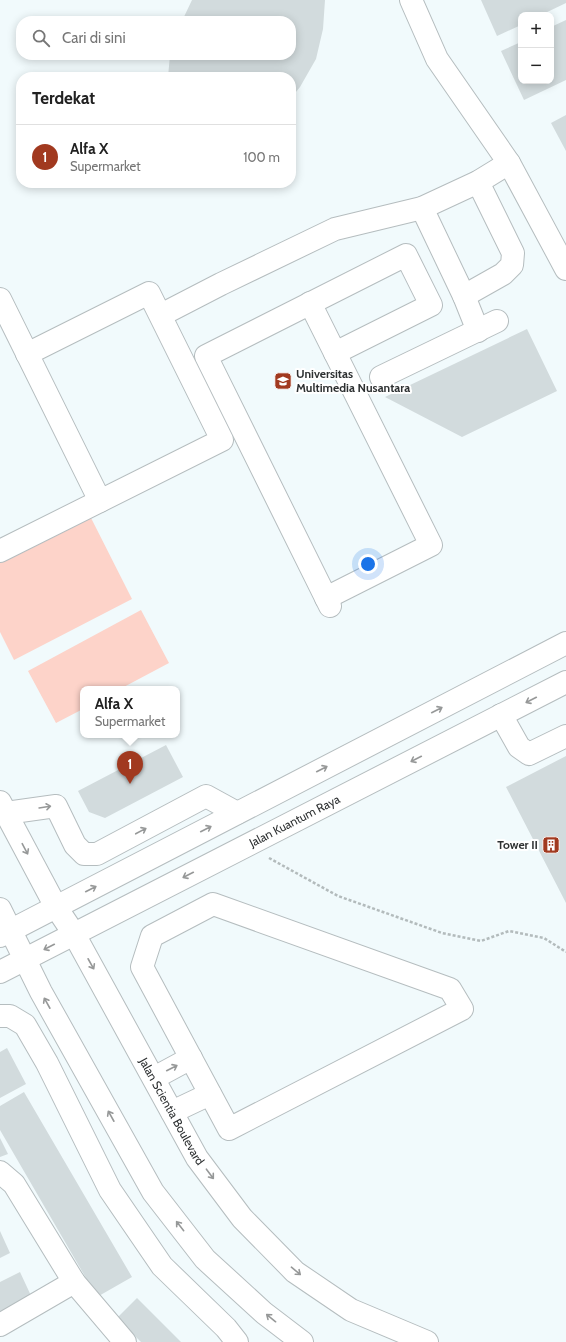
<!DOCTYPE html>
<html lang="id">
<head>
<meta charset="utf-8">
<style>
	:root { --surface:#fff; --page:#f6f6f6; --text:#222; --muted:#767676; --line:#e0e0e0; --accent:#a1391f }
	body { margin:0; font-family:Cabin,sans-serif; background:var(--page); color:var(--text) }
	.controls { position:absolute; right:12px; top:12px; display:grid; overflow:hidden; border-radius:8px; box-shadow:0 2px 10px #0003 }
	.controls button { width:36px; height:36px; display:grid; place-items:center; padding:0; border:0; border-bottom:1px solid var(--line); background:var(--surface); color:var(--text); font:20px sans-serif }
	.you { position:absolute; left:368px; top:564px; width:14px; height:14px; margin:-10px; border:3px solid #fff; border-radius:50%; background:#1a73e8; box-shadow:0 0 0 6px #1a73e833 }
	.badge { display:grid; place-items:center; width:26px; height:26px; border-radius:50%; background:var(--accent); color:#fff; font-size:13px; font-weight:700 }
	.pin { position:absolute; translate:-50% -33px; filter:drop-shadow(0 1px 2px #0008) }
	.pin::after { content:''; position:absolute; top:21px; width:14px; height:12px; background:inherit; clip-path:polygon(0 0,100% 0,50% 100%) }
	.popup { position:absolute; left:80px; top:686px; width:100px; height:52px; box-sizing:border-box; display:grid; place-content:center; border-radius:8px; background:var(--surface); filter:drop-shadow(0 1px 3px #0005); font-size:13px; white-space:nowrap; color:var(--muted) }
	.popup b { font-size:15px; color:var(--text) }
	.popup::after { content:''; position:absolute; left:50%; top:100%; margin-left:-8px; border:8px solid transparent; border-top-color:var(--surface) }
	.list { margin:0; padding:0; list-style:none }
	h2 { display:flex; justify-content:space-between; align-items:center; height:52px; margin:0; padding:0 16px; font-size:17px }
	h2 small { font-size:13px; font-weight:400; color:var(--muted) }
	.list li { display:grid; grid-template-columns:26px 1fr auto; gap:12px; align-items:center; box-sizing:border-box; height:64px; padding:0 16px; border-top:1px solid var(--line) }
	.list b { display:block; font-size:15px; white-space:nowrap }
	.list p { margin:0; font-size:13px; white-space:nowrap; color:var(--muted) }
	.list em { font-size:13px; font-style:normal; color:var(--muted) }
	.icon { flex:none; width:22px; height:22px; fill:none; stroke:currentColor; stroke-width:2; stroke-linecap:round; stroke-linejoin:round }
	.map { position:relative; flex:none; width:566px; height:1342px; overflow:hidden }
	.search { position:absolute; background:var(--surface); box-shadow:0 2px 10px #0003; left:16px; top:16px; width:280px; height:44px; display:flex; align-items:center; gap:10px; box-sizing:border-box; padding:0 14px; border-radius:16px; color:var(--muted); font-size:15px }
	.panel { position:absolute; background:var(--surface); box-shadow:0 2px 10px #0003; left:16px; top:72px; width:280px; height:116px; border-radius:16px }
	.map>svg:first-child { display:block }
	.green { fill:#fdd3c9 }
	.building { fill:#d2dbdd }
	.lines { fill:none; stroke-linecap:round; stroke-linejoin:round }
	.minor-casing { stroke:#b5bdbf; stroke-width:24 }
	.path { stroke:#b3bbbc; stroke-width:2.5; stroke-dasharray:3 2; stroke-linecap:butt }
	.minor { stroke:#fff; stroke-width:22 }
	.oneway { stroke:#969898 }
	.labels { text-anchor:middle; stroke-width:4; stroke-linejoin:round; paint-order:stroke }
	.poi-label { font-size:12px; font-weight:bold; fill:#2e3132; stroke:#fff; text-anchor:start }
	.street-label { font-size:12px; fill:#2e3132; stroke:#fff }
</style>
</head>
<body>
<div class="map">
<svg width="566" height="1342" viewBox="0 0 566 1342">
	<rect width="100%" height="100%" fill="#f1fafc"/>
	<path class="green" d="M88 512 132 599 14 660 0 632V557Z
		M141 610 169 663 120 689H83V709L56 723 28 671Z"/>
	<path class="building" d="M192 0H325L323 29 316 59 300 87 291 98V77H168L170 55H291V21H182Z
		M481 0H566V3L541 15H521V25L497 36Z
		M566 20V80L524 100 501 51 521 42V81H551V27Z
		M566 115V151L551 123Z
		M527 329 557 391 462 437 385 397Z
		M166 745 183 777 105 818 89 812 78 791Z
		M566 756V903L506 787Z
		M7 1048 26 1084 0 1098V1052Z
		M24 1092 132 1277 97 1297 0 1130V1106Z
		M0 1138 8 1154 0 1157Z
		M0 1231 10 1253 0 1258Z
		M20 1272 33 1300 0 1316V1282Z
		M137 1298 181 1342H141L117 1318Z"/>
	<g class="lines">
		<defs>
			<g id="minor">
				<path d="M411 0 437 59 509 163 566 269"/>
				<path d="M422 208 464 296 478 331"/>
				<path d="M464 296 503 274 512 265 513 253 478 182"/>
				<path d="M0 299 100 501"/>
				<path d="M310 303 431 545 326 598"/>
				<path d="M161 315 221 284 335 229 422 208 478 182 509 163"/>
				<path d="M381 377 497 321"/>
				<path d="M0 551 222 440 149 293 27 354"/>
				<path d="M330 606 206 356 406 255 431 305 335 353"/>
				<path d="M501 715 519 747 529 754 566 736"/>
				<path id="s1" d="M0 802 56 907 74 934 197 1158 242 1218 295 1272 351 1310 427 1342"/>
				<path d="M6 813 56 806 75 845 84 854H97L206 796 237 813"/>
				<path d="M213 904 450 989 462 1009 229 1129 142 967 152 936Z"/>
				<path d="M0 909 41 992 153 1192 205 1259 264 1313 302 1342"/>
				<path d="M0 936 566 643"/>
				<path id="s2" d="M0 972 566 682"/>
				<path d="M0 1016H10L25 1025 47 1063 110 1190 162 1266 226 1328 237 1342"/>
				<path d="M154 1078 191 1058"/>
				<path d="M172 1112 210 1094"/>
				<path d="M0 1172 14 1184 74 1282 125 1342"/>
				<path d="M0 1325 74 1282"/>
			</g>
		</defs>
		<use href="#minor" class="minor-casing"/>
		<path class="path" d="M269 858 338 896 442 933 481 941 509 931 544 938 566 952"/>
		<use href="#minor" class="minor"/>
	</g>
	<defs><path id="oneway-shaft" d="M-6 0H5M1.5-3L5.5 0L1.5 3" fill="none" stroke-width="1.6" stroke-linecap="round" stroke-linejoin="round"/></defs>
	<g class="oneway">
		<use href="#oneway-shaft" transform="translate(531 700) rotate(153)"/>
		<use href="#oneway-shaft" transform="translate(437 710) rotate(-27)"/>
		<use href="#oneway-shaft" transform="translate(416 759) rotate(153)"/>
		<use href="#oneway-shaft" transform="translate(322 769) rotate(-27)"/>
		<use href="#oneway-shaft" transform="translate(45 807) rotate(-9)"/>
		<use href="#oneway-shaft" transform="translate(206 829) rotate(-27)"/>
		<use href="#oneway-shaft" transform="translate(141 831) rotate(-28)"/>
		<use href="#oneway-shaft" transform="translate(25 849) rotate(62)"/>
		<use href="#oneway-shaft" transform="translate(188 875) rotate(153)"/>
		<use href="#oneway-shaft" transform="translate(91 889) rotate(-27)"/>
		<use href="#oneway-shaft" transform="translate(49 947) rotate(153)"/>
		<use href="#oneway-shaft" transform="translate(91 964) rotate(61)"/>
		<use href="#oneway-shaft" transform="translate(47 1003) rotate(-119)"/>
		<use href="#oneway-shaft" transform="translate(172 1068) rotate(-27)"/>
		<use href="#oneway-shaft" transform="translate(111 1116) rotate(-119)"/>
		<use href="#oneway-shaft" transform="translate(210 1174) rotate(53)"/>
		<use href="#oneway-shaft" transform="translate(180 1226) rotate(-128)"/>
		<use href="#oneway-shaft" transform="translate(296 1271) rotate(40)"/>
		<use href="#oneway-shaft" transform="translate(271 1318) rotate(-141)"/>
	</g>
	<defs>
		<symbol id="university-square" viewBox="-11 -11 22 22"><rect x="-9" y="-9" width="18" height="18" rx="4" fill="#a1391f" stroke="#fff"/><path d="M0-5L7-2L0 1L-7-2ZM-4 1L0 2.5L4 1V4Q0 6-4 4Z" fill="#fff"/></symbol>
		<symbol id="building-square" viewBox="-11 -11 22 22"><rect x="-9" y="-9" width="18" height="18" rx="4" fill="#a1391f" stroke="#fff"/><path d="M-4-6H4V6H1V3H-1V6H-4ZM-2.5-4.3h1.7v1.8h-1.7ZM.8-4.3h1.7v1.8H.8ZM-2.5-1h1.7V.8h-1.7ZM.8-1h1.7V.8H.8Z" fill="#fff"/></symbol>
	</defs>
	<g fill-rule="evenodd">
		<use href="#university-square" x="273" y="371" width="20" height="20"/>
		<use href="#building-square" x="541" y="835" width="20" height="20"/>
	</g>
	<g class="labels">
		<g class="poi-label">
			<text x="296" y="378">Universitas<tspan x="296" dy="14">Multimedia Nusantara</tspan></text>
			<text x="538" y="849" text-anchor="end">Tower II</text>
		</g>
		<g class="street-label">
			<text dy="4" stroke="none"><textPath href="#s2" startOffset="331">Jalan Kuantum Raya</textPath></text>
			<text dy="4" stroke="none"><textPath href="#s1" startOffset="354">Jalan Scientia Boulevard</textPath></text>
		</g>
	</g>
</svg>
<div class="controls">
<button>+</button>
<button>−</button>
</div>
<div class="you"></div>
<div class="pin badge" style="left:130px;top:784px">1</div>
<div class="popup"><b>Alfa X</b>Supermarket</div>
<div class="search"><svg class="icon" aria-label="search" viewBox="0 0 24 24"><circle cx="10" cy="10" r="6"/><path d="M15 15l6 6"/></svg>Cari di sini</div>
<section class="panel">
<h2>Terdekat<small></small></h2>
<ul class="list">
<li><span class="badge">1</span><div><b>Alfa X</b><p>Supermarket</p></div><em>100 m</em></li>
</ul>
</section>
</div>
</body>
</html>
